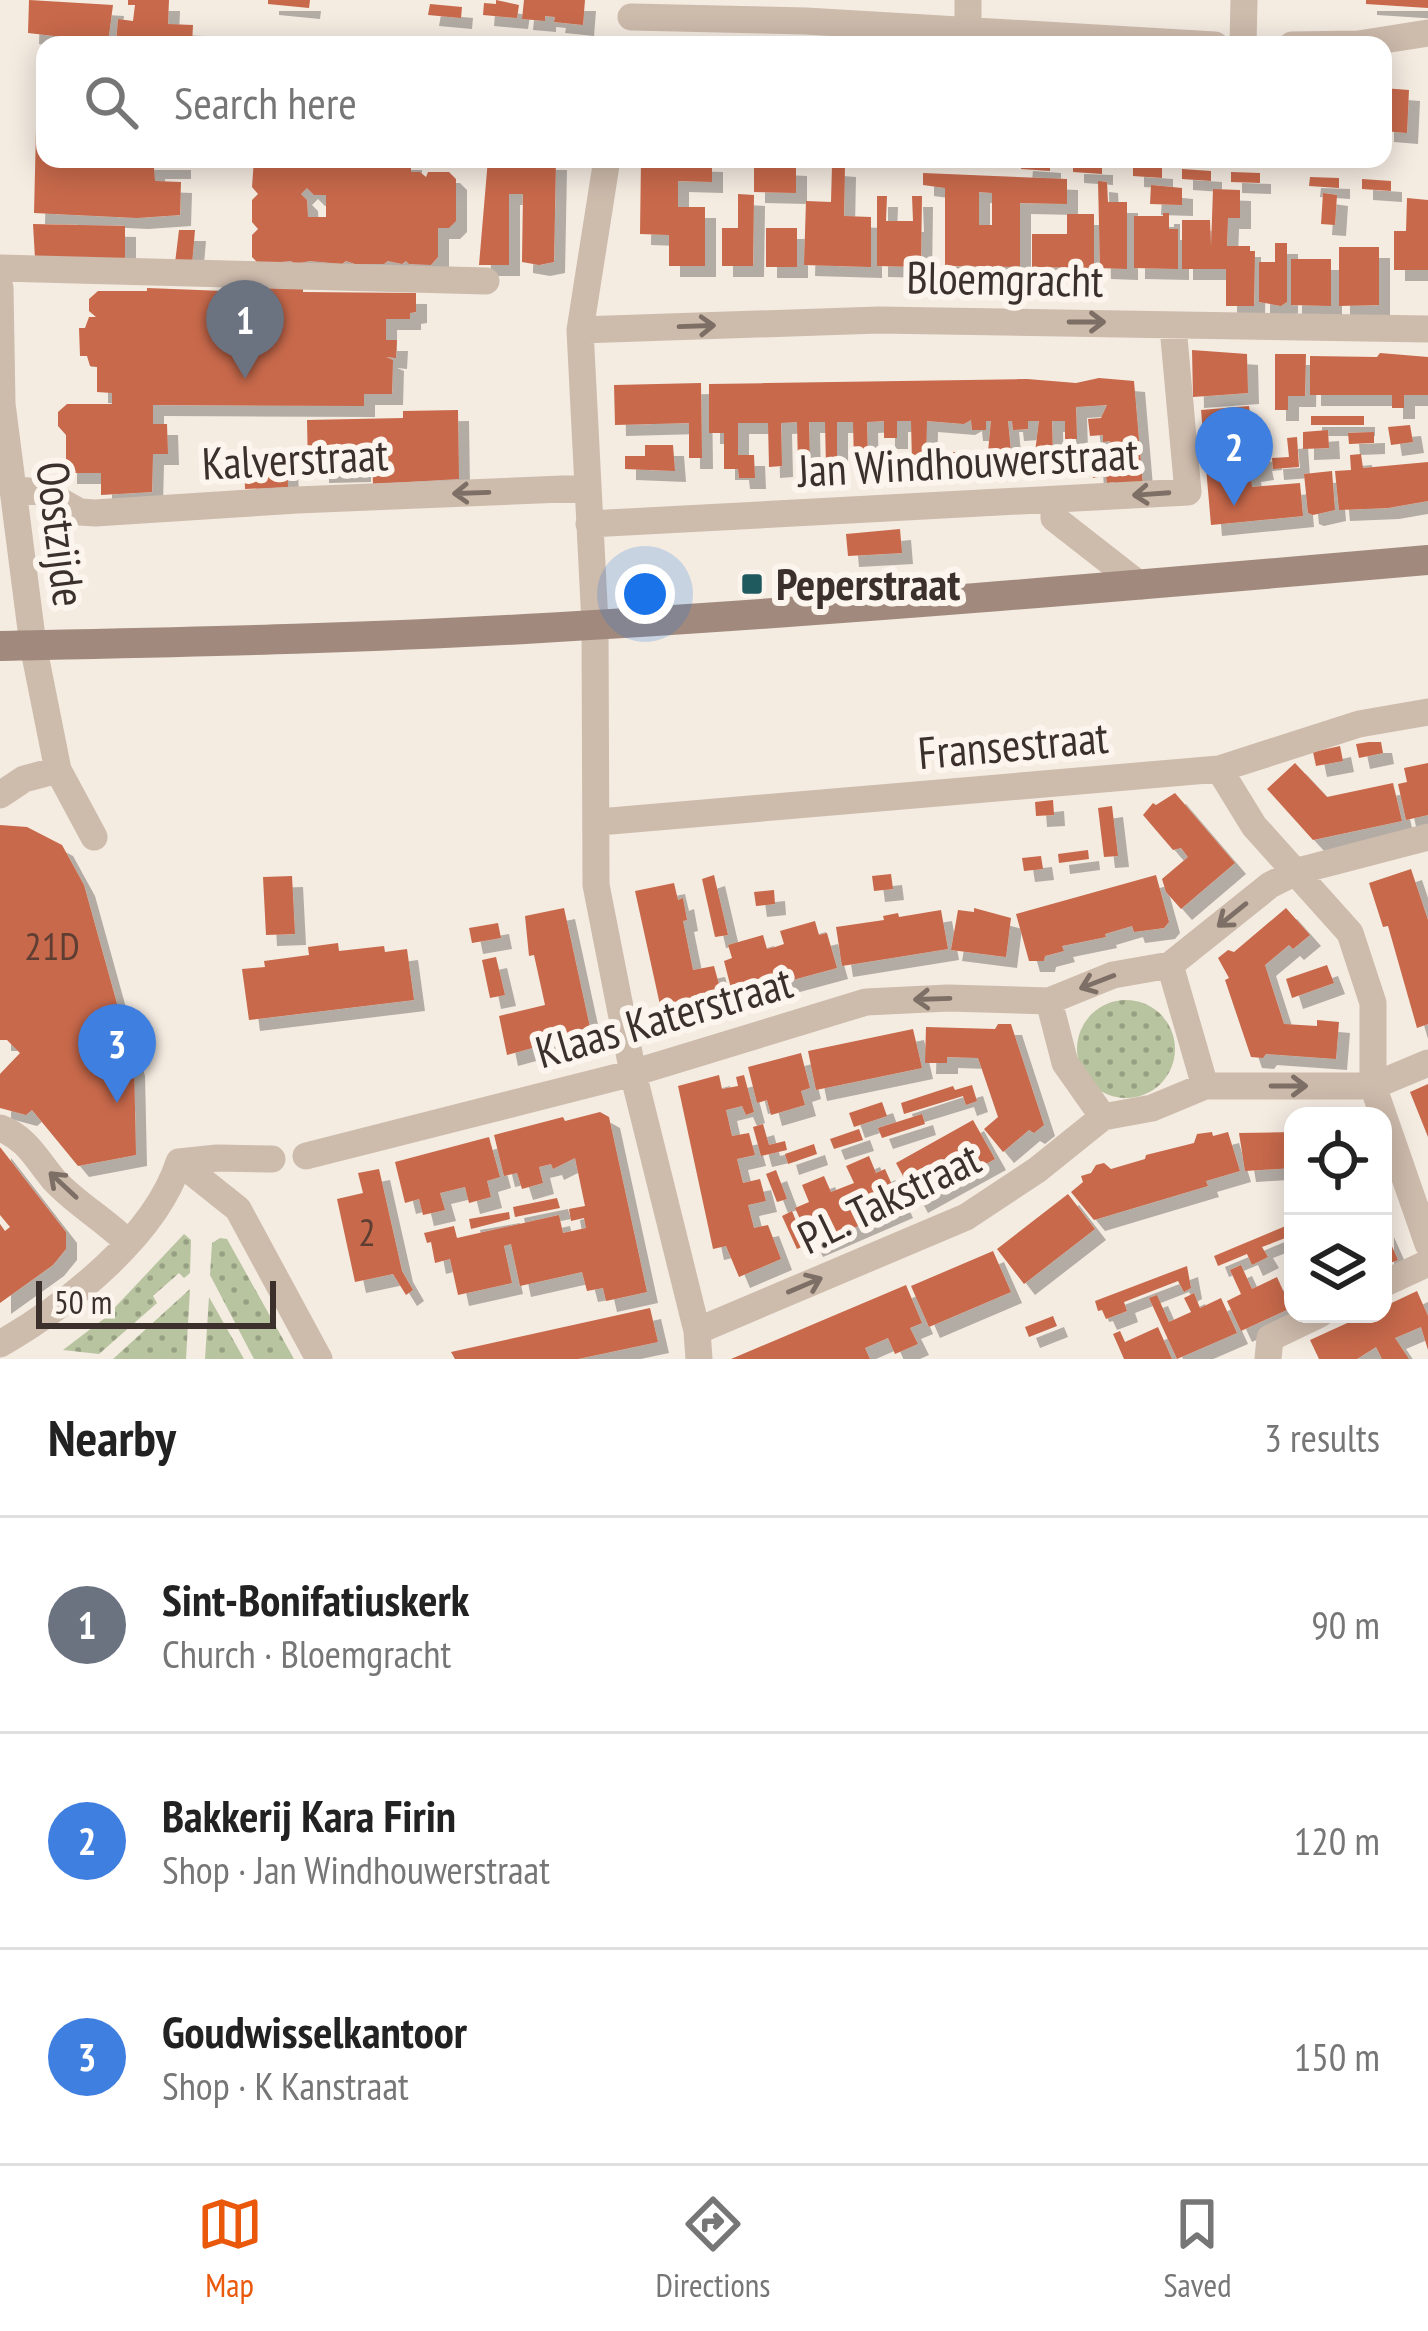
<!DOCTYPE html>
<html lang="en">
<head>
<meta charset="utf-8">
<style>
	:root { --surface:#fff; --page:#f6f6f6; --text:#222; --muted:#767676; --line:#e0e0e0; --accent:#ea580c }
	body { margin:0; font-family:"PT Sans Narrow",sans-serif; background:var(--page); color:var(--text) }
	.controls { position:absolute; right:36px; bottom:36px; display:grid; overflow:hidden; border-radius:24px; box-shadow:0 6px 30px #0003 }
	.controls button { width:108px; height:108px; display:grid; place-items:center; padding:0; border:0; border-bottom:3px solid var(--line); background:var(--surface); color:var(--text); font:60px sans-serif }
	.scale { position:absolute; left:36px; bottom:30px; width:240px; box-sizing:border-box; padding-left:12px; border:6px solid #3b302b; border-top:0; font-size:33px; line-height:42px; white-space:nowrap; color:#3b302b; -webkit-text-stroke:9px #fbf5ee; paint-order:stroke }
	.you { position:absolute; left:645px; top:594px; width:42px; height:42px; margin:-30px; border:9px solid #fff; border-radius:50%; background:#1a73e8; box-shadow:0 0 0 18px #1a73e833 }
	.badge { display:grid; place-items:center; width:78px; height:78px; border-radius:50%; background:var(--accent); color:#fff; font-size:39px; font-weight:700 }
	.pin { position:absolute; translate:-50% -99px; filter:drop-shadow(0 3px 6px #0008) }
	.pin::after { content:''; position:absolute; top:63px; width:42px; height:36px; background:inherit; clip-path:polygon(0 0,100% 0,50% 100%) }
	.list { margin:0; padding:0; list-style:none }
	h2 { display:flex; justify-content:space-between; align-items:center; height:156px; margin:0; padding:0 48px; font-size:51px }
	h2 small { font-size:39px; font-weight:400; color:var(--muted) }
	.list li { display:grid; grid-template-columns:78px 1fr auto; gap:36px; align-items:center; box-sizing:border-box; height:216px; padding:0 48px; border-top:3px solid var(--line) }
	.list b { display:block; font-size:45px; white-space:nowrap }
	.list p { margin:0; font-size:39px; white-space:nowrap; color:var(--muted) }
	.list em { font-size:39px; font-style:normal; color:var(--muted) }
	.icon { flex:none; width:66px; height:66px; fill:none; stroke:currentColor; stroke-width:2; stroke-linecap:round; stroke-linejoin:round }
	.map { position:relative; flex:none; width:1428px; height:1359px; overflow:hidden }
	.search { position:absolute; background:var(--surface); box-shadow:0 6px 30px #0003; left:36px; right:36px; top:36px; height:132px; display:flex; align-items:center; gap:30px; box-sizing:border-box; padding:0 42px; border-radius:24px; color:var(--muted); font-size:45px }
	.sheet { height:804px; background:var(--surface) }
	nav { display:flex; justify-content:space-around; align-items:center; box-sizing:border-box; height:168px; border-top:3px solid var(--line); background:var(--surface); font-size:33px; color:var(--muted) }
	nav a { display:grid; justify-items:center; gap:6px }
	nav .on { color:var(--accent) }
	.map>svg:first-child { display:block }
	.grass { fill:url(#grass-dots) }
	.building { fill:#c8694b; fill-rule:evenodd; filter:url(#shadow) }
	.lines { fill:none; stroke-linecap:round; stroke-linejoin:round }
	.street { stroke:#cdbbac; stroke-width:27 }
	.secondary { stroke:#a18a7d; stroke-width:30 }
	.oneway { stroke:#7d6f65 }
	.poi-dot { fill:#1f5a5e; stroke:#fbf5ee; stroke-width:4.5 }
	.labels { text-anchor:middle; stroke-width:12; stroke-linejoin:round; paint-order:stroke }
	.number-label { font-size:39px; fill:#5e3e33 }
	.street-label { font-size:45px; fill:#3b302b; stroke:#fbf5ee }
	.poi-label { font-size:45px; font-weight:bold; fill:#3b302b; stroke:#fbf5ee; text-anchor:start }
</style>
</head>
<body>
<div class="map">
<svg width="1428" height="1359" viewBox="0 0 1428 1359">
	<defs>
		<pattern id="grass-dots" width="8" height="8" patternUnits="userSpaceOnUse" patternTransform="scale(3)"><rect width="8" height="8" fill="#b8c4a0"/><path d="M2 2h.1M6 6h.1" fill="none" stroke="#97a083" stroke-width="1.8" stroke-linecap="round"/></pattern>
		<filter id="shadow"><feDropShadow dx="11" dy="11" stdDeviation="0" flood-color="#0004"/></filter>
	</defs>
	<rect width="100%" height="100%" fill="#f4ebe1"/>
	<path class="grass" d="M1077 1049a49 49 0 1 1 98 0a49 49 0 1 1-98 0Z
		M184 1234 191 1240 190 1273 184 1278 179 1273 153 1296 157 1303 99 1354 63 1350 105 1318Z
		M220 1238 227 1239 294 1359H254L210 1275 212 1243Z
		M190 1289 186 1359H113Z
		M209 1297 244 1359H205Z"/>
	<path class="building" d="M29 0 113 5 108 42 28 33Z
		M128 0H169L168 24 193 25 192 45H116L118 19 133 21 135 5H128Z
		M268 0H310L309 8 268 4Z
		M496 0 519 5 517 18 483 15 484 3 496 4Z
		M524 0H585L583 25 554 22 555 17 545 16V21L522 19Z
		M1366 0H1428V8L1366 4Z
		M430 4 462 7 461 18 428 15Z
		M1383 88 1409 90 1407 133 1383 131Z
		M36 130H45V159H180V168H154L155 181 181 182 180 215 137 218 34 213Z
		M254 159H411V172H420L426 177 428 172H449L456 179V221L449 228H438V257L431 265 409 264 406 261 402 264 388 261 384 264H355L346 261 342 264 310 261 295 264 291 261 259 264 252 257V235L258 229 252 222V200L258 194 252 187ZM307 188 314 195H326V217H308L307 200 301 194Z
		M488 159H556L554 262 539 265 522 262 523 194H509V265H479Z
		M641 159 712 161V182L678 181V207H705V266H669V235L640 234Z
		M1022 160 1050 162V171L1021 169Z
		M754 163 796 165V193L754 192Z
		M1073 163 1102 164V174L1073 172Z
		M832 165 845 166 844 216 871 217V267L804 265 806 201 831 202Z
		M1133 166 1162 168V178L1133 176Z
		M1182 169 1211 171V181L1182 179Z
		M1231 172 1260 173V183L1231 182Z
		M923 173 1067 179V204L1020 203V267L945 266V188L923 185ZM979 192 992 193V225H979Z
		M1310 177 1339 178V188L1309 186Z
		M1362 179 1391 181V191L1362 189Z
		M1098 181 1107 182 1108 202H1127V269L1100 268Z
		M1151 185 1182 188V205L1150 204Z
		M1213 189 1240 190V218H1228L1227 246H1250V251H1255L1254 306H1226V269H1182V220H1210L1211 247Z
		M1323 193 1337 195 1335 225 1321 224Z
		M738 194 754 195 753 266H722V228H738Z
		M877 196H887L886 221H913L912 196H922L921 267 877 266Z
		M1407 198 1428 200V270H1394V231H1406Z
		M1163 213H1169V229H1178V269L1134 268V216H1163Z
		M1067 214H1094V268L1032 267V234H1067Z
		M33 224 125 226V263L35 258Z
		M766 228H797V267H766Z
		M179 230H195L192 264 175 263Z
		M1275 243H1287V302L1281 306 1259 302V262H1275Z
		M1339 247H1379V305L1339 306Z
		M1291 259H1331V306L1291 305Z
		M303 283V292L416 293V312L410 313V319H386V340H397L396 358 386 357 393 360 392 394H364V406L153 405V424H167L168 454H153L152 492 101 495V473H66V435L58 426V412L67 404H112V393L97 392V367L90 366 87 356H80L79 328H85L89 317H96L89 311V299L98 291H147V288L224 291 225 288H299Z
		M1192 350 1247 354 1248 393 1193 397Z
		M1380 353 1428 357V395H1404V408H1392V395H1310V356L1377 357Z
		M1275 354H1306L1305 396H1288V410H1275Z
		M1099 378 1134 381 1143 487 1114 489V482L1107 483 1106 476 1093 478 1092 461 1105 459 1104 453 1111 452V447L1110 441 1103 442V435L1090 436 1088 419 1101 418 1107 405 1076 407 1077 439H1065V421H1052L1053 460H1034L1039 421H1028V429L1013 430 1012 421H1008L1012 462H987L991 421H986V430H972L971 420 964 424 927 421 926 463H912L911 421H897V438H884V421L867 422 868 464H854L853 422H837V467H826L825 422H809L810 466H798L797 422 781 423 782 466 769 467 768 423H738V455H754L755 478H739L738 469H724V433H709V384L1027 379 1076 383Z
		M701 383 702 458H689V423L615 425 614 385Z
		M1249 406 1250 414 1240 421 1241 437 1247 436 1248 452 1270 450 1271 459 1261 460 1263 469 1250 471 1252 487 1300 483 1303 516 1211 525 1201 410Z
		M458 410 459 479 373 484 372 464 360 465V471L318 472V466H308L307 420 403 418V411Z
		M1311 416H1364V425H1311Z
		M1410 425 1413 442 1391 445 1388 427Z
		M1328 430 1329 448 1303 449V432Z
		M1374 432V443L1349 444 1348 433Z
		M1297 437 1299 467 1273 469 1272 458 1289 457 1287 438Z
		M645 445H673L675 471 625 469V456H645Z
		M942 452H958L959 468 942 469Z
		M1361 454 1363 468 1428 462V501L1388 508 1339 510 1335 471 1351 470 1350 455Z
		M274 456H287L288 487 245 489 244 458Z
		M1332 471 1335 510 1313 515 1308 513 1304 474Z
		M900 529 902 553 848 556 846 534Z
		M1369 742H1381L1383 753 1359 758 1356 744Z
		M1340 746 1343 761 1316 766 1313 752Z
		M1295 763 1327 797 1393 783 1402 821 1313 840 1267 789Z
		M1428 763V815L1406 820 1398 784 1407 782 1404 768Z
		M1175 793 1235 863 1181 909 1166 892 1162 879 1188 857 1181 848 1173 850 1143 815 1153 803 1156 805Z
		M1053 800 1054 815 1036 816 1035 802Z
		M1112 806 1118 856 1104 857 1098 808Z
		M0 825 27 827 62 845 84 885 134 1065 136 1155 78 1166 32 1110 26 1115 0 1108V1074L20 1053 7 1040H0Z
		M1088 850 1089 859 1059 863 1058 854Z
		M1041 856 1043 869 1024 871 1022 858Z
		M1411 869 1428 920V1024L1417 1028 1388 926 1383 927 1369 883Z
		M891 874 893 889 874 891 872 876Z
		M714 875 728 935 715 937 702 879Z
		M1156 875 1169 922 1164 928 1134 932 1132 926 1105 934 1106 937 1062 946 1064 951 1045 956 1044 961H1029L1016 914Z
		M292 876 295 934 266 935 263 877Z
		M674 883 678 900 683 898 687 920 683 921 693 970 714 966 720 988 713 990 716 1001 662 1014 635 891Z
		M774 890 775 904 756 906 754 892Z
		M564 908 591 1032 507 1055 499 1016 545 1005 534 955 529 956 525 916Z
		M974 908 1011 918 1006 957 951 950 958 910 974 912Z
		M1286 908 1310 935 1293 949 1289 945 1265 965 1284 1024 1317 1026V1020L1339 1022 1336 1059 1266 1054 1263 1058 1251 1057 1225 980 1229 978 1218 958 1228 950 1234 952Z
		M941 910 948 949 842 966 836 927 884 920 883 916 898 913 899 917Z
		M815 921 819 935 827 933 837 968 733 996 724 961 732 958 728 945 763 935 767 949 775 947 784 944 780 931Z
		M498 923 501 938 472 943 469 928Z
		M338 943 339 951 384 946 385 952 407 949 414 1000 249 1020 242 969 265 967 264 961 309 955 308 947Z
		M496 957 505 995 490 998 482 960Z
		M1327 965 1334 983 1292 998 1286 979Z
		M998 1024H1011L1044 1125 1034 1133 1029 1130 1003 1152 984 1129 998 1117 978 1058 947 1057V1063H925L926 1027 995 1029Z
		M913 1029 922 1068 816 1090 808 1051Z
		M801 1053 810 1088 801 1091 805 1105 771 1115 767 1100 757 1103 748 1067Z
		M719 1075 722 1089 738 1086 736 1077 744 1075 754 1112 746 1115 742 1106 726 1110 732 1136 749 1133 755 1155 737 1159 743 1183 760 1179 766 1201 748 1205 754 1228 768 1225 781 1259 739 1277 726 1246 713 1249 678 1086Z
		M1428 1084V1137L1410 1092Z
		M972 1085 977 1101 966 1105 963 1096 904 1114 901 1103 953 1086 955 1090Z
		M882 1102 887 1116 854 1127 849 1113Z
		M600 1112 609 1117 647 1292 606 1301 603 1288 587 1291 582 1272 520 1286 511 1244 504 1246 512 1283 458 1295 450 1259 435 1263 431 1242 427 1243 424 1233 454 1226 457 1238 559 1215 563 1233 586 1228 584 1218 571 1221 569 1209 585 1206 575 1158 553 1169 551 1164 539 1167 543 1183 522 1189 517 1173 504 1176 494 1135 563 1117 565 1121Z
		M922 1114 925 1124 882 1138 878 1128Z
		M973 1120 995 1159 917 1202 896 1163Z
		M763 1124 769 1145 785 1141 787 1150 761 1156 753 1127Z
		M859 1129 863 1140 834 1149 830 1139Z
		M1212 1132 1213 1136 1228 1132 1240 1171 1206 1181 1208 1186 1094 1220 1071 1192 1083 1182 1081 1176 1091 1173 1096 1165 1104 1163 1111 1169 1145 1159 1146 1155 1194 1143 1197 1134Z
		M1293 1132V1168L1245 1171 1239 1133Z
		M489 1137 500 1177 487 1181 491 1197 469 1203 465 1187 440 1193 445 1210 423 1215 419 1199 405 1203 395 1162Z
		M814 1144 817 1154 788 1164 785 1154Z
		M0 1147 66 1232V1249L53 1265 0 1303V1224L5 1231 10 1227 0 1215Z
		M869 1156 876 1173 885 1169 902 1207 812 1246 795 1208 809 1202 802 1185 824 1176 831 1192 854 1183 846 1166Z
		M379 1169 402 1271 413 1290 406 1295 393 1274 355 1282 337 1199 363 1193 358 1173Z
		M776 1170 787 1199 777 1202 766 1174Z
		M1068 1194 1095 1229 1024 1284 997 1249Z
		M557 1198 560 1208 515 1217 513 1207Z
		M792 1211 806 1245 797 1249 782 1216Z
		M509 1212 510 1219 471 1229 469 1219Z
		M1293 1223V1235L1262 1247 1268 1257 1252 1265 1247 1254 1218 1266 1214 1256Z
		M1383 1226 1398 1260 1383 1266Z
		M993 1251 1011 1292 929 1327 911 1286Z
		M1241 1265 1252 1289 1277 1277 1291 1308 1241 1331 1227 1301 1241 1294 1230 1270Z
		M1187 1266 1191 1288 1184 1292 1178 1281 1124 1302 1127 1311 1122 1313 1106 1319 1102 1310 1098 1311 1095 1301Z
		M906 1285 922 1323 910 1328 918 1344 895 1354 888 1338 865 1348 870 1359H731Z
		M1417 1291 1428 1316V1350L1421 1327 1395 1338 1409 1359H1382L1376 1347 1357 1359H1319L1310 1340 1367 1314H1383V1307Z
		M1194 1293 1200 1308 1221 1298 1237 1333 1177 1359 1149 1298 1157 1295 1169 1322 1191 1312 1184 1298Z
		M650 1308 658 1342 578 1359H455L451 1352Z
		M1053 1316 1057 1326 1029 1337 1025 1327Z
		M1158 1327 1172 1359H1124L1113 1334 1120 1331 1125 1342Z"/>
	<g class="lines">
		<path class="street" d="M968 0V34
			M631 17 806 21 1215 45
			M1243 45 1244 0
			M1292 45 1358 44 1428 33
			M607 159 580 330 595 623 596 885 633 1073 697 1331 699 1359
			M0 268 486 281
			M0 288 2 404 33 645 58 770 94 837
			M580 330 879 320 1428 329
			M13 490 44 492 80 512 95 513 297 500 588 488
			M1054 501V518L1141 586
			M589 524 1188 492 1173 327
			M1219 769 1254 826 1350 933 1373 1003V1086L1428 1244
			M0 795 24 779 58 770
			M599 822 1219 769 1359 724 1428 712
			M1170 965 1270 885 1298 871 1428 837
			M1049 1001 1065 1063 1103 1117 1152 1108 1205 1086H1373L1428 1063
			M0 1128C27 1138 37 1160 54 1180 75 1203 105 1220 127 1242
			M306 1156 633 1073 866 1002 948 998 1049 1001 1113 975 1170 965 1205 1086
			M179 1162 238 1209 319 1359
			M179 1162 217 1158 272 1159
			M1383 1284 1428 1263
			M697 1331 966 1217 1037 1170 1103 1117
			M0 1344C66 1306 155 1237 179 1162
			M1268 1359 1270 1338 1320 1314"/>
		<path class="secondary" d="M0 646C175 642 350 639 525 629 826 612 1127 586 1428 560"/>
	</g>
	<defs><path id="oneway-shaft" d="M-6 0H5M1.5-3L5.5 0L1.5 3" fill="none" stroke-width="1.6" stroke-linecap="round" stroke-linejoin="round" transform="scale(3)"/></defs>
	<g class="oneway">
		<use href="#oneway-shaft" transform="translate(1087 322)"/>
		<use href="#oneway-shaft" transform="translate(697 326) rotate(-2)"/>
		<use href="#oneway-shaft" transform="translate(471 493) rotate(178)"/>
		<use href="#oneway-shaft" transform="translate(1151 494) rotate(176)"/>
		<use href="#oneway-shaft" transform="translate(1232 915) rotate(141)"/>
		<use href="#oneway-shaft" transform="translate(1097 982) rotate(159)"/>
		<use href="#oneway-shaft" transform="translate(932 999) rotate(178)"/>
		<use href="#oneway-shaft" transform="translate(1289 1086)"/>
		<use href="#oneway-shaft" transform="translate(63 1185) rotate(-137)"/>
		<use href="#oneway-shaft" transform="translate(805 1285) rotate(-23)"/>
	</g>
	<rect class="poi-dot" x="740" y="572" width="24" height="24" rx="6"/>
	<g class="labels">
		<g class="number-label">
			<text x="52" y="960">21D</text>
			<text x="367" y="1246">2</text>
		</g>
		<g class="street-label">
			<text transform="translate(1005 279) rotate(1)" y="16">Bloemgracht</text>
			<text transform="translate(295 459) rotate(-3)" y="16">Kalverstraat</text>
			<text transform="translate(968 462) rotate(-3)" y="16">Jan Windhouwerstraat</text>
			<text transform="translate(61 534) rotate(83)" y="16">Oostzijde</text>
			<text transform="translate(1013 745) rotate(-5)" y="16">Fransestraat</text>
			<text transform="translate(664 1017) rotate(-16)" y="16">Klaas Katerstraat</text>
			<text transform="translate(889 1198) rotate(-26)" y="16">P.L. Takstraat</text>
		</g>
		<g class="poi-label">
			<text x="776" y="600">Peperstraat</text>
		</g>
	</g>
</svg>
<div class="controls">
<button><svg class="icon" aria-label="locate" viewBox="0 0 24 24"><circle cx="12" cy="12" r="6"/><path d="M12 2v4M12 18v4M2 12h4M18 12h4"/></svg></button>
<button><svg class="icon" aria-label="layers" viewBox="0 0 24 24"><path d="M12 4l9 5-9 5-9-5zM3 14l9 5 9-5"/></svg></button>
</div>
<div class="scale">50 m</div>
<div class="you"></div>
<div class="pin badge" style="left:245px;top:379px;background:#6b7280">1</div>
<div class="pin badge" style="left:1234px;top:506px;background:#3f7fe0">2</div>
<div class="pin badge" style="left:117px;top:1103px;background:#3f7fe0">3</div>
<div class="search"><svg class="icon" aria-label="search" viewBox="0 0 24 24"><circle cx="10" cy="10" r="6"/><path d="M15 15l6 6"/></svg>Search here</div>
</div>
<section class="sheet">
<h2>Nearby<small>3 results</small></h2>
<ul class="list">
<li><span class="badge" style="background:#6b7280">1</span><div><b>Sint-Bonifatiuskerk</b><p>Church · Bloemgracht</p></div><em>90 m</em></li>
<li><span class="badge" style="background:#3f7fe0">2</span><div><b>Bakkerij Kara Firin</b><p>Shop · Jan Windhouwerstraat</p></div><em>120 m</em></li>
<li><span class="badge" style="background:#3f7fe0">3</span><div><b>Goudwisselkantoor</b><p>Shop · K Kanstraat</p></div><em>150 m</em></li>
</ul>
</section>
<nav>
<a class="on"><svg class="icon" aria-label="map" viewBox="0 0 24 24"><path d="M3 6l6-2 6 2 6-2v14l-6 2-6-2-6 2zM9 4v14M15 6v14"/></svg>Map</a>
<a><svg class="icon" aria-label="directions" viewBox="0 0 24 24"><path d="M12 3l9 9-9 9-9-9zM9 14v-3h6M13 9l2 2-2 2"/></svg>Directions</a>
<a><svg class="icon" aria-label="saved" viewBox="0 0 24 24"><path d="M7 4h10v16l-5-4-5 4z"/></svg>Saved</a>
</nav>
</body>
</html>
